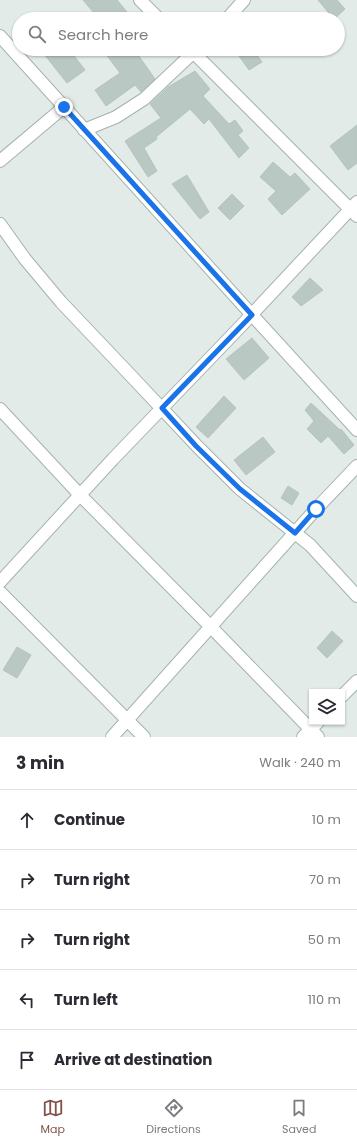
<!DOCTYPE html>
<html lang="en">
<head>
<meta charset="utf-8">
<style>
	:root { --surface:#fff; --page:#f7f7f7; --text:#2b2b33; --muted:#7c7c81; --line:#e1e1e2; --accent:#805448 }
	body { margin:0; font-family:Poppins,sans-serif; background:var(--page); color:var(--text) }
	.controls { position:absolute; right:12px; bottom:12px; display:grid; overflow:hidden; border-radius:0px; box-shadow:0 1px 3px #0004 }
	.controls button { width:36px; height:36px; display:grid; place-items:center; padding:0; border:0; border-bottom:1px solid var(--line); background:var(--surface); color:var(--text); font:20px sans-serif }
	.stop { position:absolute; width:12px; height:12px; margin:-9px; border:3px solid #1a73e8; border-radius:50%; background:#fff }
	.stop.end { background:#1a73e8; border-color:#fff; box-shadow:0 1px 4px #0008 }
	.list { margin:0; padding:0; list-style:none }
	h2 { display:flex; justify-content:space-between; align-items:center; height:52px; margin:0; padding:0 16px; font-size:17px }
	h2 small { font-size:13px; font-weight:400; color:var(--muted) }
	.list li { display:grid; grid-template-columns:26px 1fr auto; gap:12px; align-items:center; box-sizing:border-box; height:60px; padding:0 16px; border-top:1px solid var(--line) }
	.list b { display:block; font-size:15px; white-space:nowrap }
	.list em { font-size:13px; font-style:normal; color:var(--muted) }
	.icon { flex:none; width:22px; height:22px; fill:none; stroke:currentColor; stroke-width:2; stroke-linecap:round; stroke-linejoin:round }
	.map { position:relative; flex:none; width:357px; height:737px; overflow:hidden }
	.search { position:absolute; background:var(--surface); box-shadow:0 1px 3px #0004; left:12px; right:12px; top:12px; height:44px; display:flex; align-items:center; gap:10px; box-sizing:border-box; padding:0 14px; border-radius:22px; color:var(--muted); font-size:15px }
	.sheet { height:352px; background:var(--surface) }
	nav { display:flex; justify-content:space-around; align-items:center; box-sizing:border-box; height:56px; border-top:1px solid var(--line); background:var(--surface); font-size:11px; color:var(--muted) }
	nav a { display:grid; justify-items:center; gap:2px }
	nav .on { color:var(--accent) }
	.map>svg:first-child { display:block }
	.building { fill:#bac8c3; stroke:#b4c4be }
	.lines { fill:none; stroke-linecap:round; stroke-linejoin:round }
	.minor-casing { stroke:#a5b2ae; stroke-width:14 }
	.minor { stroke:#fff; stroke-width:12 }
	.route { stroke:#1a73e8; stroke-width:5 }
</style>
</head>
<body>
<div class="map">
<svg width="357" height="737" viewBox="0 0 357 737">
	<rect width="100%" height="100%" fill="#e2ebe7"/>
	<path class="building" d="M83 0H117L133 19H99Z
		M318 0H337L345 9 334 19Z
		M40 49H69L85 70 67 83Z
		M102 49H134L155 79 141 92 135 85 106 106 95 90 120 73Z
		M234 49H253L262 62 249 70Z
		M195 71 210 89 203 96 229 124 235 120 243 131 238 135 249 148 239 158 209 119 204 124 190 109 156 137 157 139 144 148 157 171 148 177 125 141 161 118 150 104 168 87Z
		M357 125V163L348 170 330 146Z
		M273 162 290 177 295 173 310 189 282 215 268 199 276 191 260 177Z
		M187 175 209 212 200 219 172 184Z
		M232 194 244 206 230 220 218 208Z
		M310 278 323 290 301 306 292 297Z
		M252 338 269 358 244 380 226 359Z
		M224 396 236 408 208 438 196 427Z
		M311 403 340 430 341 429 354 445 344 454 328 436 321 443 307 429 314 421 305 410Z
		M263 437 275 452 246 475 234 460Z
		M288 486 299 493 292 505 281 498Z
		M332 631 343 641 327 658 317 648Z
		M17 647 31 655 17 678 3 670Z"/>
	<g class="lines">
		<defs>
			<path id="minor" d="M140 0 159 19
				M227 19 244 0
				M0 36 252 315 357 430
				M190 49 357 216
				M84 130 116 117 144 99 197 49
				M0 161 64 107
				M0 224 25 259 61 302 134 379 197 446 240 489 310 545 357 596
				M0 409 80 495 211 627 318 737
				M0 582 113 459 240 327 357 202
				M0 592 144 737
				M342 696 357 681
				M112 737 316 509 357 466
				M303 737 318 722"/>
		</defs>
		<use href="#minor" class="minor-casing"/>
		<use href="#minor" class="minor"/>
	</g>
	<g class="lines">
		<path class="route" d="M64 107 252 315 162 408 196 446 240 489 295 533 316 509"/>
	</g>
</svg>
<div class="controls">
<button><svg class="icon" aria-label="layers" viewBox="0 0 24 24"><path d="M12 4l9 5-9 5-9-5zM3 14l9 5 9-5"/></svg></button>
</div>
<div class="stop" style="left:316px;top:509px"></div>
<div class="stop end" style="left:64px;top:107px"></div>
<div class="search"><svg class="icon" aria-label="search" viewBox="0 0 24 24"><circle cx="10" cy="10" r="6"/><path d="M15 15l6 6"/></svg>Search here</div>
</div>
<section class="sheet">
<h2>3 min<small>Walk · 240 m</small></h2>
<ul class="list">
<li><svg class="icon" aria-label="ahead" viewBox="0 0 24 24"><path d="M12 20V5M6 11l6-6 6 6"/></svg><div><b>Continue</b></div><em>10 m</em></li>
<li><svg class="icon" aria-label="right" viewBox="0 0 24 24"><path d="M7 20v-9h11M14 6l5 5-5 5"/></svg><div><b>Turn right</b></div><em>70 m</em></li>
<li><svg class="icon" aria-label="right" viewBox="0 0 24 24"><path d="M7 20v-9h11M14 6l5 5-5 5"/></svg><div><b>Turn right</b></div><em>50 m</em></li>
<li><svg class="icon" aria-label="left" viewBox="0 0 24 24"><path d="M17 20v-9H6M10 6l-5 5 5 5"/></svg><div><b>Turn left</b></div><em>110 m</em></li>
<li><svg class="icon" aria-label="arrive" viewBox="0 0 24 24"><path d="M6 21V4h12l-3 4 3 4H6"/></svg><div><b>Arrive at destination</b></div></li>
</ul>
</section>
<nav>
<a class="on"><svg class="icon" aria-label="map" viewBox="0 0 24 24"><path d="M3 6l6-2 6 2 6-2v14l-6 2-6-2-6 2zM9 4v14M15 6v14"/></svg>Map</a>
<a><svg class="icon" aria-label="directions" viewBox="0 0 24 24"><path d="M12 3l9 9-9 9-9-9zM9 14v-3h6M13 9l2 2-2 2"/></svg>Directions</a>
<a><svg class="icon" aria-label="saved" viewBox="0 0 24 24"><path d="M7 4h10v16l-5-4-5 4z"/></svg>Saved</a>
</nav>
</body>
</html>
